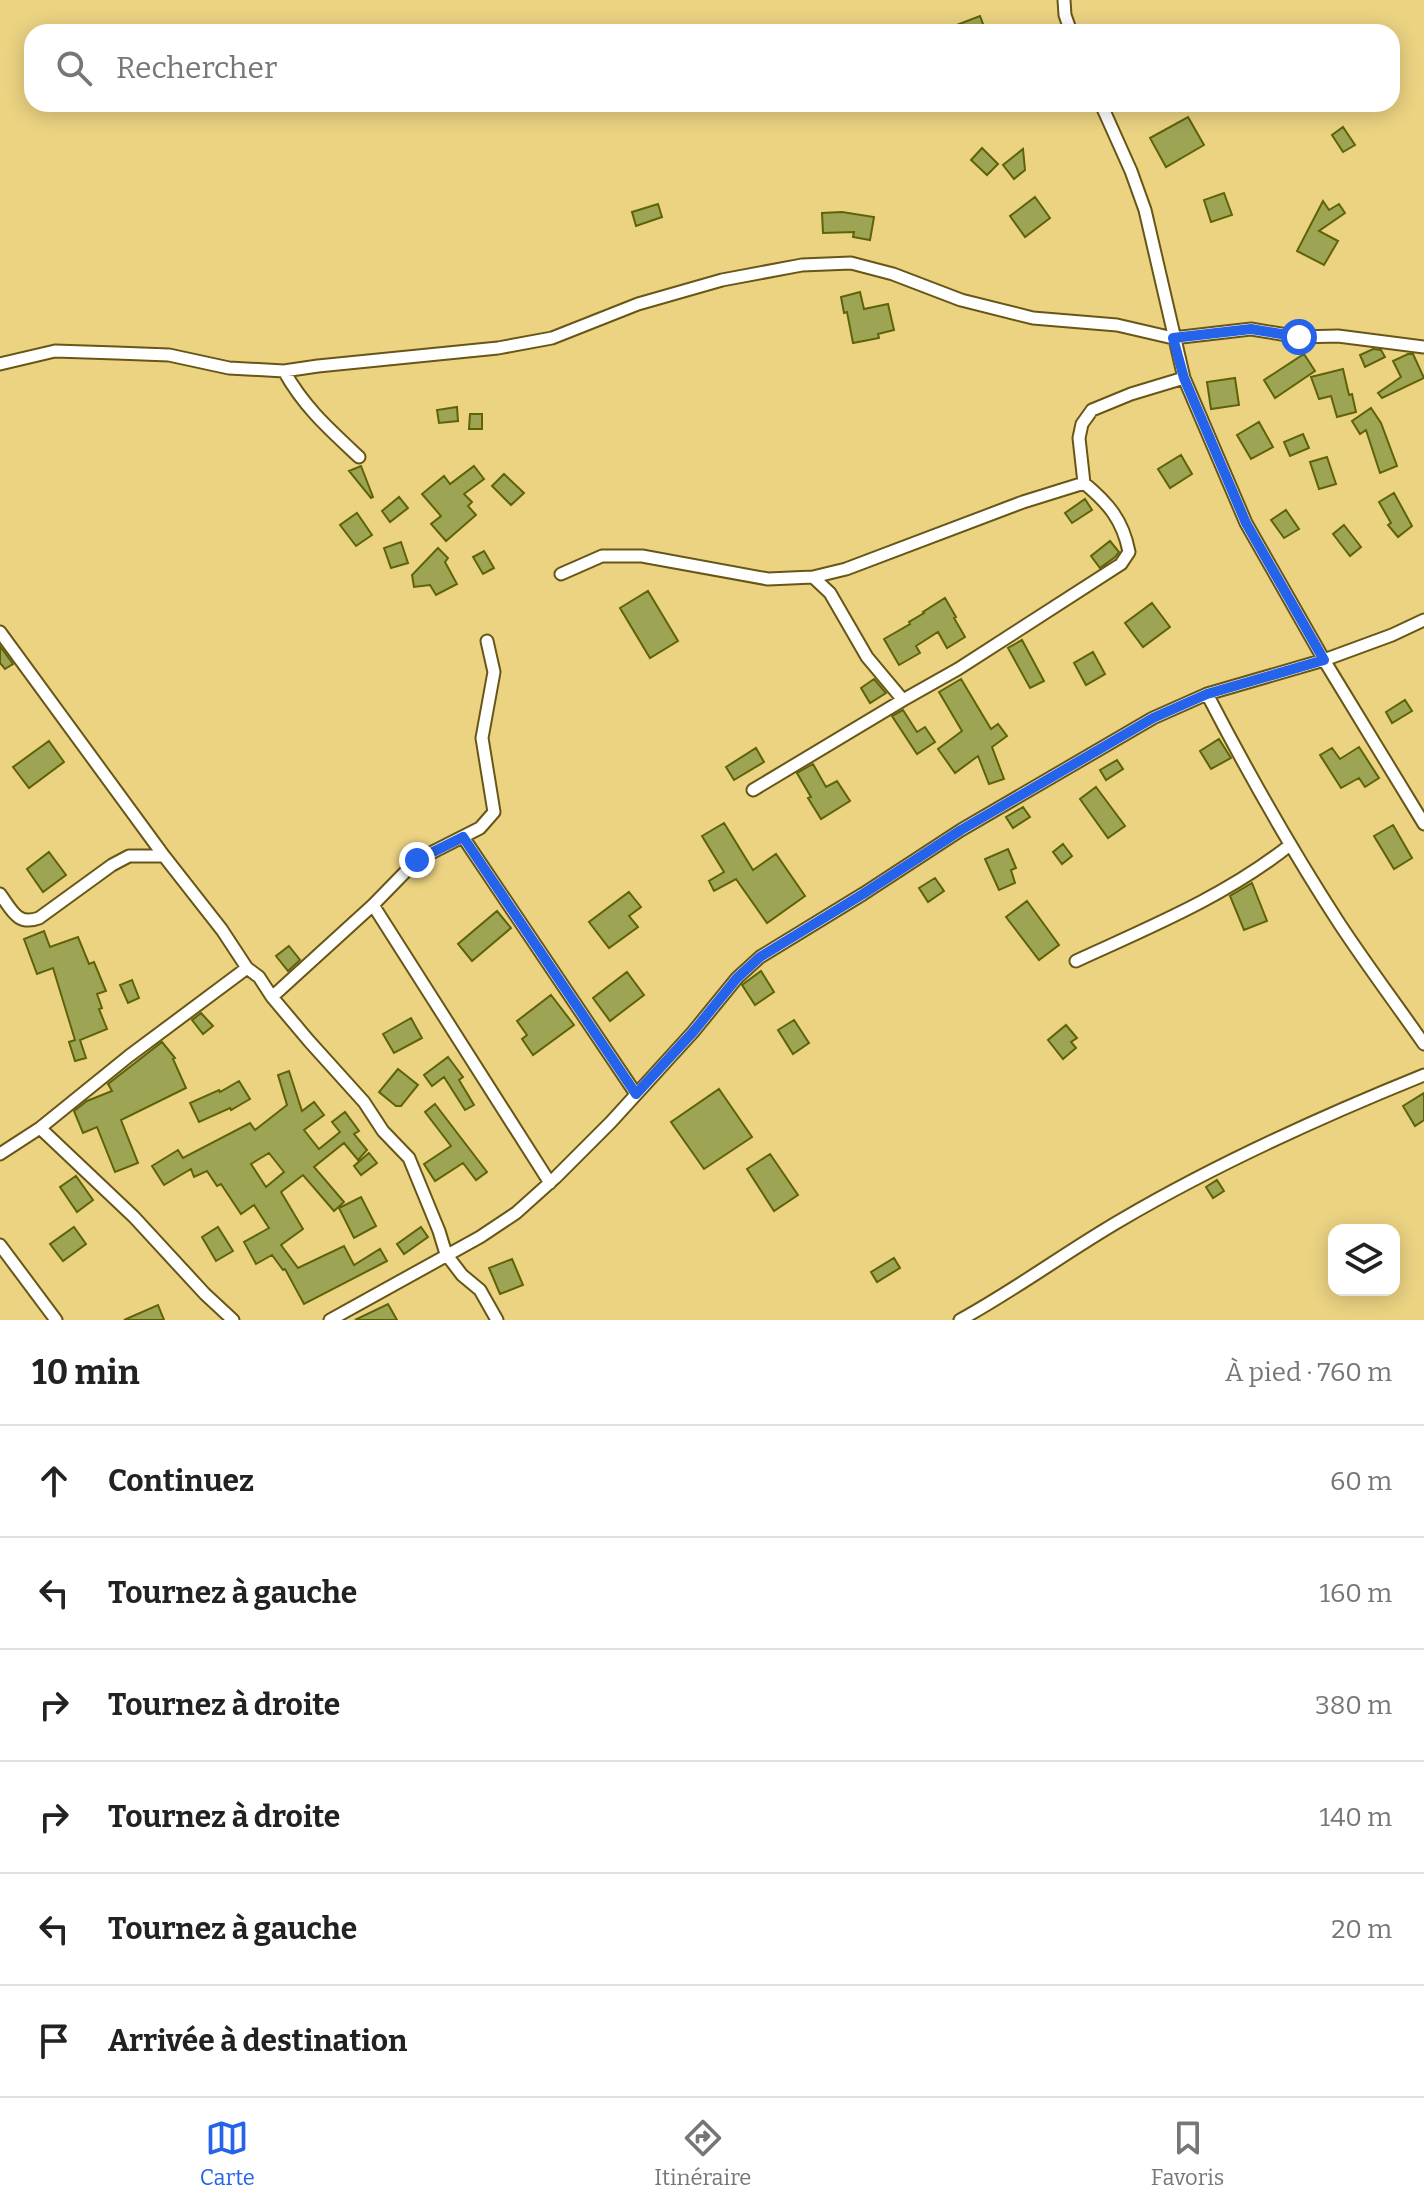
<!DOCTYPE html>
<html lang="fr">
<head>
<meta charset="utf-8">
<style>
	:root { --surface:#fff; --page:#f6f6f6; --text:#222; --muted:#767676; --line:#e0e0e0; --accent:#2563eb }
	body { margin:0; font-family:Bitter,serif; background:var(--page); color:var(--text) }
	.controls { position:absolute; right:24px; bottom:24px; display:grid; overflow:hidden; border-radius:16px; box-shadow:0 4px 20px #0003 }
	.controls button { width:72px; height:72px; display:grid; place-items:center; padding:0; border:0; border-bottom:2px solid var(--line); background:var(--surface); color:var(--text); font:40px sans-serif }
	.stop { position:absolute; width:24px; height:24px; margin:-18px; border:6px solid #2563eb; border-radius:50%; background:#fff }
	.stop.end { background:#2563eb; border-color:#fff; box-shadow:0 2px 8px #0008 }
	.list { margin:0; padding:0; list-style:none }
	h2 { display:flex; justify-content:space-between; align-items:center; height:104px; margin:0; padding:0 32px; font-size:34px }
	h2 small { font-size:26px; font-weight:400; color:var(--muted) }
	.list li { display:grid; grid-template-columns:52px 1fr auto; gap:24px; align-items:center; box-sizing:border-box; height:112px; padding:0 32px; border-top:2px solid var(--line) }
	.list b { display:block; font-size:30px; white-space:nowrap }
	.list em { font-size:26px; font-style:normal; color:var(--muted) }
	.icon { flex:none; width:44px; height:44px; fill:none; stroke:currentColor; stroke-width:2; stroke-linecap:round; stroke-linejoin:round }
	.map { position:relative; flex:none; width:1424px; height:1320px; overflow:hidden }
	.search { position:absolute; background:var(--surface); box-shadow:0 4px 20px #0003; left:24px; right:24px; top:24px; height:88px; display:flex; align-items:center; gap:20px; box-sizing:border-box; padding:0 28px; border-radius:24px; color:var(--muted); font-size:30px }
	.sheet { height:776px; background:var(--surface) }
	nav { display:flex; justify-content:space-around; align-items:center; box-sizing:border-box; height:112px; border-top:2px solid var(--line); background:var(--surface); font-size:22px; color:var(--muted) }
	nav a { display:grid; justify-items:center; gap:4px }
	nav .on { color:var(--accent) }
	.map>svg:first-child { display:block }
	.building { fill:#9da555; stroke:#5e6308; stroke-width:2; fill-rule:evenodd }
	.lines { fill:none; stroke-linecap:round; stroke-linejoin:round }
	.minor-casing { stroke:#675616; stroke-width:15 }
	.minor { stroke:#fff; stroke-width:11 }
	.route { stroke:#2563eb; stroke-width:10 }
</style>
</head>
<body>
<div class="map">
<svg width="1424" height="1320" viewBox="0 0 1424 1320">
	<rect width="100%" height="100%" fill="#ebd382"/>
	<path class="building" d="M980 16 986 32H941V31Z
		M1188 117 1204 145 1166 167 1150 138Z
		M1343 127 1355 145 1343 152 1332 135Z
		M982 148 998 164 987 175 971 160Z
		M1023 149 1025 170 1014 179 1003 165Z
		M1224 193 1232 215 1211 222 1204 200Z
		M1035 197 1050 218 1025 237 1010 216Z
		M1323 201 1329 210 1339 204 1345 213 1319 231 1338 241 1324 265 1297 251Z
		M658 204 662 217 636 226 632 212Z
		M842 212 874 217 870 240 853 237 854 232 823 233 822 213Z
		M860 292 864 309 888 304 894 330 878 334 879 338 853 343 847 312 844 313 841 297Z
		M1373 349 1381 350 1385 357 1365 367 1360 355Z
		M1304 354 1315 371 1275 398 1264 380Z
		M1408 354H1413L1424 378 1382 398 1378 393 1401 377 1393 361Z
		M1343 369 1349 395 1352 394 1356 412 1337 417 1331 396 1319 399 1311 377Z
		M1235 378 1239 405 1211 409 1207 382Z
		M457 407 458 421 439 423 437 410Z
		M1371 408 1381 423 1397 466 1380 473 1366 430 1360 434 1352 421Z
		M470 414H482V429H469Z
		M1259 422 1273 447 1251 459 1237 435Z
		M1303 434 1309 448 1290 456 1284 442Z
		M1181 455 1192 474 1170 488 1158 469Z
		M1327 457 1336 484 1319 489 1310 462Z
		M361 466 373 497 371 498 349 471Z
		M474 466 484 479 464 494 472 502 468 506 476 515 446 541 431 524 441 516 422 494 444 476 450 484Z
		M504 474 524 493 511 505 492 486Z
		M1394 493 1412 526 1398 537 1388 525 1391 523 1379 502Z
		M399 497 408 508 390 522 382 511Z
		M1085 499 1092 510 1072 523 1065 513Z
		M1286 510 1299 529 1284 538 1271 520Z
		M357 513 372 535 356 546 340 525Z
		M1344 525 1361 547 1350 556 1333 534Z
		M1110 541 1119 552 1115 557 1100 568 1091 556Z
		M401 542 408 563 391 568 384 548Z
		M438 548 448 558 445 562 457 584 436 595 430 585 414 587 412 575Z
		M484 551 494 568 483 574 473 557Z
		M648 591 678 641 650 658 620 608Z
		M945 598 956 617 954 618 965 637 947 648 938 632 916 646 920 653 899 665 884 639 910 624 909 622 924 613 923 612Z
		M1152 603 1170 627 1143 647 1125 623Z
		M1022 640 1044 681 1030 688 1008 648Z
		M0 646 13 664 5 669 0 663Z
		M1093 652 1105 674 1086 685 1074 663Z
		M874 679 886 693 870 703 861 688Z
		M961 679 991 729 998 724 1007 736 992 747 1004 779 989 784 978 756 955 773 938 749 962 731 939 692Z
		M1405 700 1412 711 1392 723 1386 712Z
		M903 710 917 732 925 727 935 742 917 754 892 716Z
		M1219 739 1231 758 1211 769 1200 751Z
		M49 741 64 762 29 788 13 767Z
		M1359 747 1379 778 1365 787 1359 778 1341 788 1320 755 1332 748 1340 759Z
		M756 748 764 762 734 780 726 767Z
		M1117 760 1123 769 1106 780 1100 770Z
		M813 764 826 787 837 781 850 801 821 819 808 798 811 797 797 773Z
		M1096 787 1125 826 1108 838 1080 799Z
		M1023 807 1030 817 1013 828 1006 817Z
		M724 823 753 870 776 854 805 896 767 923 736 879 714 891 709 881 724 872 702 836Z
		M1393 825 1412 858 1394 869 1374 836Z
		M1063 844 1072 856 1062 864 1053 852Z
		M1008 849 1016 868 1011 870 1015 883 999 890 985 859Z
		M49 852 66 875 43 892 27 869Z
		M935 878 944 891 928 902 919 888Z
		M1252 883 1267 921 1244 930 1230 896Z
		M629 892 641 907 629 916 638 927 609 948 589 922Z
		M1027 901 1059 945 1039 960 1006 917Z
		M497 911 511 928 472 961 458 944Z
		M44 931 50 947 78 937 89 964 94 962 106 991 97 994 102 1008 99 1009 107 1029 80 1040 86 1058 75 1061 69 1042 75 1040 53 968 37 974 24 939Z
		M289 946 300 960 288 971 276 956Z
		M761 971 774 992 755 1005 742 985Z
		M627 972 644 995 610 1021 593 998Z
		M132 980 139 998 128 1003 120 985Z
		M551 995 574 1025 533 1055 522 1039 527 1035 517 1021Z
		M201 1013 213 1026 203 1034 192 1020Z
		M411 1018 422 1038 394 1053 383 1034Z
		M794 1020 809 1043 793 1054 778 1030Z
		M1066 1025 1077 1038 1071 1042 1076 1048 1063 1059 1048 1040Z
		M162 1042 175 1058 173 1059 186 1088 121 1120 138 1163 115 1172 97 1127 83 1133 74 1111 87 1101 112 1091 108 1084Z
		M448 1057 463 1077 459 1080 474 1105 465 1110 444 1077 432 1086 424 1075Z
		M398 1069 418 1085 401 1106H396L379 1092Z
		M289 1071 302 1111 314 1102 324 1115 304 1130 319 1149 340 1132 332 1122 345 1112 359 1131 354 1134 367 1150 358 1160 344 1143 314 1167 344 1202 334 1211 303 1175 281 1192 303 1229 281 1245 298 1268 344 1246 354 1265 380 1249 387 1261 304 1304 285 1269 283 1270 272 1255 256 1264 244 1242 269 1228 254 1205 241 1214 221 1184 217 1186 207 1171 194 1177 191 1169 164 1185 152 1166 178 1150 183 1158 250 1123 255 1130 287 1105 278 1075ZM269 1153 284 1172 266 1187 251 1164Z
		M239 1081 250 1099 231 1110 230 1108 199 1122 190 1103 219 1090 220 1092Z
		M719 1089 752 1137 704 1169 671 1122Z
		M1424 1093V1120L1415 1126 1403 1106Z
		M435 1104 487 1172 476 1180 463 1163 435 1181 424 1164 451 1146 425 1112Z
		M369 1153 377 1163 361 1175 354 1166Z
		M770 1154 798 1195 774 1211 747 1169Z
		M76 1176 93 1200 77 1212 60 1187Z
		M1217 1180 1224 1191 1213 1198 1206 1187Z
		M361 1197 376 1226 354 1238 339 1208Z
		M74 1227 86 1244 63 1261 50 1244Z
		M218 1227 233 1251 216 1261 202 1237Z
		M421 1227 428 1237 404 1254 397 1244Z
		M894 1258 900 1268 877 1282 871 1272Z
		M512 1259 523 1285 500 1294 489 1268Z
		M388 1304 397 1320H355Z
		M158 1305 164 1320H124Z"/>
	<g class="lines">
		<defs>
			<path id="minor" d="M1064 0 1065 15 1071 32
				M1101 104 1131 171 1145 210 1184 378 1246 523 1324 660 1424 824
				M0 364 55 351 116 353 169 355 229 368 284 371 318 366 498 348 552 338 638 304 722 280 802 265 851 263 893 274 961 300 1033 318 1117 325 1173 338 1251 329 1299 337 1338 336 1424 347
				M284 371C304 407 329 429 359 457
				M561 574 602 556H642L768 579 813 577 846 569 1023 502 1084 483
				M813 577 830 593 867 657 903 700
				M0 632 164 856 222 930 247 968 259 977 272 997 309 1041 364 1102 383 1131 409 1158 439 1231 446 1254 462 1275 480 1290 497 1320
				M1207 694C1248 773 1291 849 1339 923 1366 964 1396 1004 1424 1044
				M753 790 903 700 958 669 1121 564 1129 552C1123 520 1108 503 1084 483L1079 438 1082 424 1092 410 1131 394 1184 378
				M463 837 636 1094
				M0 894C12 910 17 926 39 918L112 865 129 856H164
				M373 905 550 1183
				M1076 961C1150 927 1226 896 1290 845
				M272 997 373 905 417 860 480 828 494 812 482 738 494 672 487 641
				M40 1128 134 1217 205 1294 233 1320
				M0 1154 40 1128 129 1056 247 968
				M0 1245 56 1320
				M330 1320 480 1237 516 1213 555 1178 611 1122 693 1032 737 978 760 957 863 894 961 830 1153 718 1207 694 1324 660 1392 635 1424 620
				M960 1320C1015 1290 1066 1252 1121 1220 1218 1163 1320 1117 1424 1075"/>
		</defs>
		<use href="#minor" class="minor-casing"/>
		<use href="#minor" class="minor"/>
	</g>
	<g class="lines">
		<path class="route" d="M417 860 463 837 636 1094 693 1032 737 978 760 957 863 894 961 830 1153 718 1207 694 1324 660 1246 523 1184 378 1173 338 1251 329 1299 337"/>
	</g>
</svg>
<div class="controls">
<button><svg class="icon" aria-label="layers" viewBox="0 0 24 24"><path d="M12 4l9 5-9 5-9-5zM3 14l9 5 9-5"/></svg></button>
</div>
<div class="stop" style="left:1299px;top:337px"></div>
<div class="stop end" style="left:417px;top:860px"></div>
<div class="search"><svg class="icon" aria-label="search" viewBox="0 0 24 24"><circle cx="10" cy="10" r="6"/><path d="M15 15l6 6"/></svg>Rechercher</div>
</div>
<section class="sheet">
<h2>10 min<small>À pied · 760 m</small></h2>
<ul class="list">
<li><svg class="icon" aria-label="ahead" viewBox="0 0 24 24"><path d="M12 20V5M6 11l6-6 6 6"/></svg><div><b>Continuez</b></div><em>60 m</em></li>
<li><svg class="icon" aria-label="left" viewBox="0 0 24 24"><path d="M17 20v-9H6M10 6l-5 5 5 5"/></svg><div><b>Tournez à gauche</b></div><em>160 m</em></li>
<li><svg class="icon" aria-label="right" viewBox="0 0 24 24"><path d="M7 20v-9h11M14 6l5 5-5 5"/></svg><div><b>Tournez à droite</b></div><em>380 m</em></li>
<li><svg class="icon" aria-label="right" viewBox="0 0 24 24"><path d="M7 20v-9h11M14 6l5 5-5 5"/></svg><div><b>Tournez à droite</b></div><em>140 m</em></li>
<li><svg class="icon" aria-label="left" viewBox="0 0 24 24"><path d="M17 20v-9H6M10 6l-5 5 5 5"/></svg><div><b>Tournez à gauche</b></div><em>20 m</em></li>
<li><svg class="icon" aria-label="arrive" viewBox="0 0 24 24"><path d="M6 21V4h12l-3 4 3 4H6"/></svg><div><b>Arrivée à destination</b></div></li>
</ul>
</section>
<nav>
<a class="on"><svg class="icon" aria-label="map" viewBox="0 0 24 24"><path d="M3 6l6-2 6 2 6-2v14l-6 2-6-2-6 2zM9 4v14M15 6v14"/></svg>Carte</a>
<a><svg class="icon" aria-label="directions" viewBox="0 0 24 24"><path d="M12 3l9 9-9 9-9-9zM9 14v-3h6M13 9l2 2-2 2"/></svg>Itinéraire</a>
<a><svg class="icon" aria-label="saved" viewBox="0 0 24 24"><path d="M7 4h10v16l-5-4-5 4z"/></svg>Favoris</a>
</nav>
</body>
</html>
